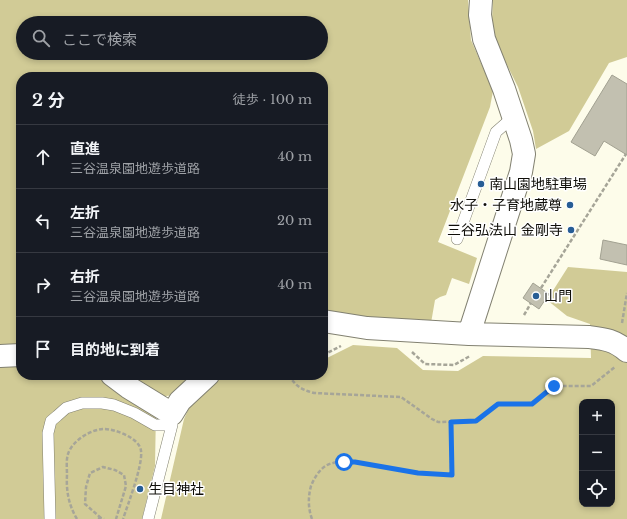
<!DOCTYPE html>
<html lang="ja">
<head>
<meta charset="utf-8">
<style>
	:root { --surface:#171b24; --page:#20242c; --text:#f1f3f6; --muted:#9ea1a6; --line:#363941 }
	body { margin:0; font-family:"Libre Baskerville","Noto Sans JP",serif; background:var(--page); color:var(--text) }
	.controls { position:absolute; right:12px; bottom:12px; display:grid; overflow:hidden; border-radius:8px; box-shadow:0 2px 6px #0003 }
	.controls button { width:36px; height:36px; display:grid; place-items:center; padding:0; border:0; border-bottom:1px solid var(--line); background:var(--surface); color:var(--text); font:20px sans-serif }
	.stop { position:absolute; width:12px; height:12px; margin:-9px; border:3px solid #1a73e8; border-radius:50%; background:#fff }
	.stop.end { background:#1a73e8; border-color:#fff; box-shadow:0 1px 4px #0008 }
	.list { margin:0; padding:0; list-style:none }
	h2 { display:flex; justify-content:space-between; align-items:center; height:52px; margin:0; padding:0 16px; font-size:17px }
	h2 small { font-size:13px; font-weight:400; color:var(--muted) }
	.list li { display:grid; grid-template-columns:26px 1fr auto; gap:12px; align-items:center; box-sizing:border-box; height:64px; padding:0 16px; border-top:1px solid var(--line) }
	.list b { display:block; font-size:15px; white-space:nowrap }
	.list p { margin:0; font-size:13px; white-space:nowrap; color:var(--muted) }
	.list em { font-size:13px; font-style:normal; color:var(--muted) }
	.icon { flex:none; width:22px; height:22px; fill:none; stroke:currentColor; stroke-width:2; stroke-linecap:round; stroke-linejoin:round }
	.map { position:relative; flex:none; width:627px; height:519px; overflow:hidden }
	.search { position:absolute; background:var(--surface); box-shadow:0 2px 6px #0003; left:16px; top:16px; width:312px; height:44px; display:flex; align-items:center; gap:10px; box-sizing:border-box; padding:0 14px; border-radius:22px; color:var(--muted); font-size:15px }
	.panel { position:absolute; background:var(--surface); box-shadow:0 2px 6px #0003; left:16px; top:72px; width:312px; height:308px; border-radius:16px }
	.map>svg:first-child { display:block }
	.green { fill:#d1cb96; fill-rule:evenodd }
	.building { fill:#c2c0b0; stroke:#a2a191 }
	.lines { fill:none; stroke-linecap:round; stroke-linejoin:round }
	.lane-casing { stroke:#828171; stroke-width:12 }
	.street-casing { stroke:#828171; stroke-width:24 }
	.path { stroke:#a6a598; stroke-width:2.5; stroke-dasharray:4 2; stroke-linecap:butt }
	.lane { stroke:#fff; stroke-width:11 }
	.street { stroke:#fff; stroke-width:22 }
	.route { stroke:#1a73e8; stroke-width:5 }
	.poi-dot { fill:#275d95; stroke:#fff; stroke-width:1.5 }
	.labels { text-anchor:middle; stroke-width:3; stroke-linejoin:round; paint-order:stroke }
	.poi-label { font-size:14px; fill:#0f0e09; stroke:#fff; text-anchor:start }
</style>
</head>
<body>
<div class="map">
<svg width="627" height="519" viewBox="0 0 627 519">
	<rect width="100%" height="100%" fill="#fdfcea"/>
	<path class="green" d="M0 0H468L471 40 493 91 490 107 438 242 477 258 469 284 452 278 446 295 440 297 435 300 431 323 367 319 323 311V77H21V349L0 350ZM23 23H321V53H23Z
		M493 0H627V57L609 63 569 131 536 149 533 131 518 87 497 45 492 21Z
		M568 267 627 272V519H161L184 419 192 401 221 375H323V360L353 345 397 348 423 370 458 371 483 356 591 358 590 324 567 316 547 300ZM582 402H612V504H582Z
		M0 361H21V375H98L105 377 156 410 155 466 142 519H0Z
		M123 375H197L177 395 154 397Z"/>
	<path class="building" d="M612 75 627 84V155L604 141 595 156 571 142Z
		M603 240 627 245V265L600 259Z
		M533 283 549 294 539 309 523 298Z"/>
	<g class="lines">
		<defs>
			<path id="lane" d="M457 239 496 132 513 117
				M50 519 48 433 51 421 57 416 66 408 82 403H102L114 405 134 413 155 425H172
				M148 519 172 425V419"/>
			<path id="street" d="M323 321 367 328 469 334 589 337C605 339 614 340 627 351
				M469 334 521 172 524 154 521 140 504 89 484 39 480 15 481 0
				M0 356 21 355
				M112 375 128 387 172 414 180 401 208 375"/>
		</defs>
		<use href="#lane" class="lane-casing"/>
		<use href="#street" class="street-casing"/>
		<path class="path" d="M541 288 626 154
			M524 315 531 303
			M622 323 627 293
			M412 352 425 364 454 365 470 356
			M323 355 341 346
			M289 375C295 386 302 390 314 393L401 397 432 419 438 422 476 421 498 404 532 403 554 386H591L615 367
			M101 518 85 504 86 487 90 473 103 467 115 470 124 475 126 486 116 519
			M77 519C69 506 66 491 67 475 67 469 66 460 68 454 72 441 91 429 104 429 115 429 140 438 141 451 143 465 128 504 123 519
			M98 519 101 518 104 519
			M312 519C308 508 308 497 311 486 315 476 322 465 333 463 350 459 368 465 385 468 407 471 429 474 451 475V422"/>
		<use href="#lane" class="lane"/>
		<use href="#street" class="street"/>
	</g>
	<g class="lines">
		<path class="route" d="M344 462H355L418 473 452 475 451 422 476 421 498 404H532L554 386"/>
	</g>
	<g class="poi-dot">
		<circle cx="481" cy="184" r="4"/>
		<circle cx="570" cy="205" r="4"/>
		<circle cx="571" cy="230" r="4"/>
		<circle cx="536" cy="296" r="4"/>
		<circle cx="140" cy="489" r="4"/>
	</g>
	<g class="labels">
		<g class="poi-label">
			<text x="489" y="189">南山園地駐車場</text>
			<text x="562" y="210" text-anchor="end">水子・子育地蔵尊</text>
			<text x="563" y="235" text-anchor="end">三谷弘法山 金剛寺</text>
			<text x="544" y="301">山門</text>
			<text x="148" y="494">生目神社</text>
		</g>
	</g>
</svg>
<div class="controls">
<button>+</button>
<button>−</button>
<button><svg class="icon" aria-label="locate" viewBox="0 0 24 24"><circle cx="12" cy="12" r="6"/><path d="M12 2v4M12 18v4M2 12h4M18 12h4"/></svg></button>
</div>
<div class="stop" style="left:344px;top:462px"></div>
<div class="stop end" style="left:554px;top:386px"></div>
<div class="search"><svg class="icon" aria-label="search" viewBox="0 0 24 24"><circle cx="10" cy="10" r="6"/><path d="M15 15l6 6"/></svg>ここで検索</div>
<section class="panel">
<h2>2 分<small>徒歩 · 100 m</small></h2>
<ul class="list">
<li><svg class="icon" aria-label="ahead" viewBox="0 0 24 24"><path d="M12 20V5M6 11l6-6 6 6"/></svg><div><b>直進</b><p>三谷温泉園地遊歩道路</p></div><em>40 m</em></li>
<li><svg class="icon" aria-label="left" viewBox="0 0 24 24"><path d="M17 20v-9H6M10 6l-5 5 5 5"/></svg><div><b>左折</b><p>三谷温泉園地遊歩道路</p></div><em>20 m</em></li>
<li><svg class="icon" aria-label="right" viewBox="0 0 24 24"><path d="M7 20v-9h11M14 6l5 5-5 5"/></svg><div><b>右折</b><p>三谷温泉園地遊歩道路</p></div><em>40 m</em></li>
<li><svg class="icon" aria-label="arrive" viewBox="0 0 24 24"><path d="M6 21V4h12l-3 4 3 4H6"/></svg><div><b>目的地に到着</b></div></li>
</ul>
</section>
</div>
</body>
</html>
